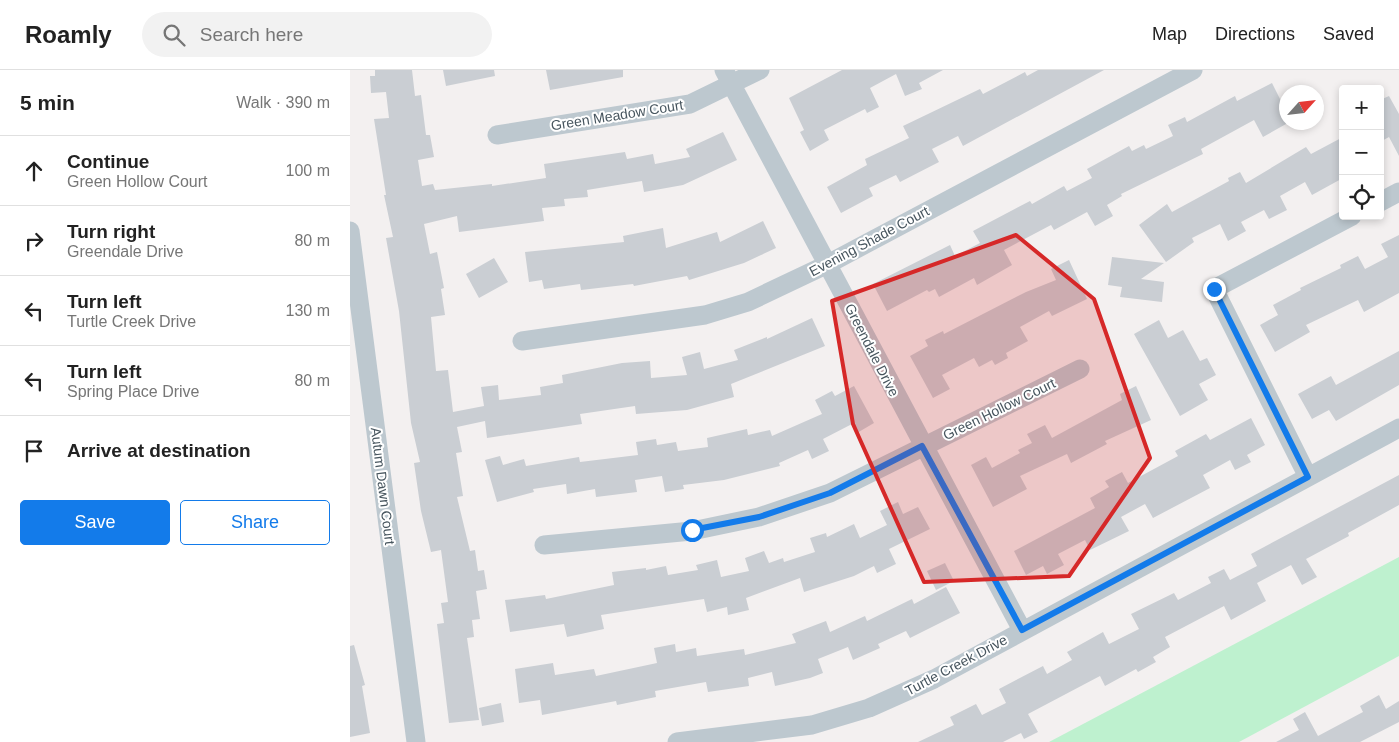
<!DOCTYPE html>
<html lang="en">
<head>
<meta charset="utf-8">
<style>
	:root { --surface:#fff; --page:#f2f2f2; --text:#222; --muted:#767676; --line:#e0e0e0; --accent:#137bea }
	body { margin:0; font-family:Arial,sans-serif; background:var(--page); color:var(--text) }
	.controls { position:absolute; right:15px; top:15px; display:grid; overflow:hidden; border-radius:5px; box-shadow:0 2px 8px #0003 }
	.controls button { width:45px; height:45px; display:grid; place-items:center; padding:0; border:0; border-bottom:1px solid var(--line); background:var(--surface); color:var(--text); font:25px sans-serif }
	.compass { position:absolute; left:929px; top:15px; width:45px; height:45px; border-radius:50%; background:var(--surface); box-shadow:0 2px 8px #0003; rotate:63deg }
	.stop { position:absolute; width:15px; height:15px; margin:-11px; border:4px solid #137bea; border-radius:50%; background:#fff }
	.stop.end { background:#137bea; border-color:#fff; box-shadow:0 1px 5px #0008 }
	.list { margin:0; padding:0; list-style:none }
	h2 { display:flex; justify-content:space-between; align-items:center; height:65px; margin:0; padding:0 20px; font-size:21px }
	h2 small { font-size:16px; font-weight:400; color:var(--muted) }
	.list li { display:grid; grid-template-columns:32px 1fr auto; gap:15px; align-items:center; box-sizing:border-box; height:70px; padding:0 20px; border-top:1px solid var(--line) }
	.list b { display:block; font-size:19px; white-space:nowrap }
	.list p { margin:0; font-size:16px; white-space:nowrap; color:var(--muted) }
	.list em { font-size:16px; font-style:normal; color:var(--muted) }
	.actions { display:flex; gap:10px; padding:15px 20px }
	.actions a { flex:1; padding:11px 0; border:1px solid var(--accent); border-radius:5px; text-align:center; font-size:18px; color:var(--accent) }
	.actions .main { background:var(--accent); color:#fff }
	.icon { flex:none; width:28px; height:28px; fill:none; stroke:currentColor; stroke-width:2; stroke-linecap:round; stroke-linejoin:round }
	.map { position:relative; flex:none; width:1049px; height:672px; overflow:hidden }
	header { display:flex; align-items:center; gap:30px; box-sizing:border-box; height:70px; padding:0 25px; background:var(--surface); border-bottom:1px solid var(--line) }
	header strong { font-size:24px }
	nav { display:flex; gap:28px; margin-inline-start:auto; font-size:18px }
	.search { width:350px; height:45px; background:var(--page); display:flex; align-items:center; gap:12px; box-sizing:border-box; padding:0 18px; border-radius:28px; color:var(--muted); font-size:19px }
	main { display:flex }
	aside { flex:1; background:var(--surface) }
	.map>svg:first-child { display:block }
	.green { fill:#bef1cf }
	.building { fill:#caced3 }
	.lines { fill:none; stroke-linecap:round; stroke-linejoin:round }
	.street { stroke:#bdc8cf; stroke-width:19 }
	.route { stroke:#137bea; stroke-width:6 }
	.marked { fill:#d62828; fill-opacity:0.2; stroke:#d62828; stroke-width:4; stroke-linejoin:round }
	.labels { text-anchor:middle; stroke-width:4; stroke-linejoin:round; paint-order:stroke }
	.street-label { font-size:14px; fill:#47555e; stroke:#fff }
</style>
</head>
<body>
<header>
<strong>Roamly</strong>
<div class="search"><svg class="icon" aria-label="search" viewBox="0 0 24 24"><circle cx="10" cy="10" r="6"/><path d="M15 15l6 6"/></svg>Search here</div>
<nav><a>Map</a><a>Directions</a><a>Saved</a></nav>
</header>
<main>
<aside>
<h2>5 min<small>Walk · 390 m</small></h2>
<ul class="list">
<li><svg class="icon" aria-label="ahead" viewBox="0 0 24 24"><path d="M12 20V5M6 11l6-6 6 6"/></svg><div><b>Continue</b><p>Green Hollow Court</p></div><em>100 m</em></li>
<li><svg class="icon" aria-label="right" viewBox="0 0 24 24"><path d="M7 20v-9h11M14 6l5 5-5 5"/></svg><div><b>Turn right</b><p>Greendale Drive</p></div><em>80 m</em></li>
<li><svg class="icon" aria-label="left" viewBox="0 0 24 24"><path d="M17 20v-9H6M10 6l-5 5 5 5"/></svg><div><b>Turn left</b><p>Turtle Creek Drive</p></div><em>130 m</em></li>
<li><svg class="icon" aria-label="left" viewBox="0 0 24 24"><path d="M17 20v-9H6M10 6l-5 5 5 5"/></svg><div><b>Turn left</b><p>Spring Place Drive</p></div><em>80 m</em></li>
<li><svg class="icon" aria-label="arrive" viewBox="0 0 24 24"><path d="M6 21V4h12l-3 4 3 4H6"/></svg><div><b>Arrive at destination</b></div></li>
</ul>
<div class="actions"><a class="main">Save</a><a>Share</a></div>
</aside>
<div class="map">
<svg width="1049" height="672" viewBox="0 0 1049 672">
	<rect width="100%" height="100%" fill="#f3f0f0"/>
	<path class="green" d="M1049 487V586L889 672H699Z"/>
	<path class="building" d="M25 0H62L65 26 71 25 76 65H80L84 87 68 90 72 116 83 114 85 120 142 114V116L196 108 194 94 275 82 277 89 303 84 305 94 340 87 336 79 373 62 387 90 333 115 294 122 292 111 237 120 238 127 214 129 215 136 192 138 194 151 109 162 107 146 74 154 80 184 87 182 94 218 91 219 95 245 81 247 86 301 98 300 103 342 134 336 131 317 148 315 149 330 191 325 190 317 213 313 212 305 272 293 300 291 301 308 337 305 332 287 350 282 354 299 388 290 384 280 417 267V269L462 248 475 276 381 314 384 327 337 340 286 344 285 336 230 344 232 354 137 368 135 351 107 357 112 382 106 383 113 426 107 427 120 481 125 480 128 501 134 500 137 519 126 521 130 549 122 550 124 567 117 568 129 650 99 653 87 554 94 553 91 533 98 532 91 480 81 482 71 441 64 393 70 392 61 353 49 241 36 168 43 167 34 125H36L24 49 39 48 36 22 21 23 20 6H25Z
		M93 0H144L145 6 96 16Z
		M196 0H273V7L200 20Z
		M492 0H593L569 13 572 19 555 26 546 4 520 18 529 37 517 43 515 39 474 60 479 70 460 81 450 62 454 60 439 28Z
		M688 0H754L613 76 608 66 582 79 589 92 550 112 546 105 519 118 523 126 491 143 477 117 517 95 515 89 559 68 553 56 630 19 633 24 675 2 677 6Z
		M922 13 936 41V54L913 67 904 50 851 79 853 84 771 124 772 126 757 135 763 146 745 156 737 142 704 160 701 155 654 180 662 195 627 215 624 208 589 227 585 219 579 222 577 220 537 241 523 214 600 175 605 186 630 173 623 161 680 131 682 134 714 116 717 121 742 108 737 99 779 76 782 81 794 75 796 79 823 66 818 55 835 47 837 52 885 26 887 31Z
		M1039 26 1049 44V86L1039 67 1030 72V30Z
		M993 67V108L962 125 955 112 930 126 937 140 919 149 914 140 891 152 896 161 878 171 870 154 842 168 844 172 816 192 789 155 817 134 822 142 879 111 878 108 890 102 896 113 956 77 961 84Z
		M413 151 426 178 394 193 339 210 337 206 284 216 283 214 231 220 230 214 194 219 192 210 179 212 175 182 274 172 273 166 313 158 316 178 367 162 370 172Z
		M1049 165V223L1014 242 1008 230 956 255 960 262 925 282 910 255 928 245 923 235 951 220 950 218 991 198 990 195 1008 186 1015 199 1038 187 1031 174Z
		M762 187 814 193 791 209 814 212 812 232 770 227 772 217 758 215Z
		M144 188 158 212 129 228 116 204Z
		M719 190 737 229 702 246 699 241 670 257 678 271 656 283 658 288 645 295 642 290 629 297 624 288 592 305 600 319 583 328 560 286 578 276 575 270 593 261 594 264 676 222 706 210 701 199Z
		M809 250 818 268 833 260 850 291 857 288 866 305 849 314 858 330 830 346 784 264Z
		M1049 281V315L986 351 979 340 962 349 948 324 981 306 986 315Z
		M504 316 524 353 507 363 502 354 473 369 479 381 462 389 458 380 429 393 430 396 374 410 333 415 334 419 315 422 312 406 285 410 287 422 246 427 245 419 217 424 216 414 183 419 184 422 147 432 135 390 150 386 153 395 174 389 176 396 229 387 230 392 288 385 286 372 306 369 307 375 326 372 328 381 358 377 357 368 397 359 398 365 420 360 422 366 472 344 465 330 482 321 485 326Z
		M786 316 801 350 755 371 757 374 721 393 717 384 670 406 677 419 643 437 621 395 636 387 642 398 670 383 668 380 682 373 677 364 695 355 702 368 772 330 770 324Z
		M901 348 915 375 897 385 901 392 885 400 880 390 853 405 860 418 803 448 795 434 771 447 779 461 740 480 735 470 708 484 714 495 697 504 693 496 676 505 664 481 745 438 740 428 759 417 755 411 772 402 778 413 828 386 825 381 856 364 860 370Z
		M1049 405V435L998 463 999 466 956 489 967 507 952 515 941 495 907 513 916 531 881 550 874 536 815 567 820 577 803 587 806 592 788 602 786 599 755 616 750 606 678 644 688 662 674 669 671 663 653 672H568L604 655 600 647 626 634 632 645 656 633 649 619 693 596 697 604 722 590 717 582 753 562 759 574 789 559 781 544 824 523 828 530 861 513 858 507 874 499 880 510 907 496 901 484Z
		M548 432 553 444 568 437 580 459 539 479 546 494 527 503 524 496 504 506 454 522 450 508 396 528 399 540 378 545 377 537 357 542 354 529 251 545 254 559 217 567 214 554 160 562 155 530 195 525 196 529 264 515 262 502 296 498V500L316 496 318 505 348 500 346 495 367 490 371 507 399 501 395 488 414 481 419 493 433 488 434 492 465 482 460 468 476 463 477 467 504 454 510 468 537 455 530 441Z
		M595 493 604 511 586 520 577 501Z
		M596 517 610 543 560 568 556 561 528 574 530 578 503 590 498 577 468 589 473 603 460 608 425 616 422 602 398 608 399 616 358 622 356 612 305 621 306 627 267 635 266 631 192 645 190 630 169 633 165 599 203 593 205 605 244 599 246 606 307 593 304 578 325 574 326 582 346 578 347 586 394 579 395 585 446 573 442 564 476 551 480 562 515 546 517 551 562 529 564 534Z
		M4 575 15 615 12 616 20 663 0 667V576Z
		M1029 625 1036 639 1049 631V652L1010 672H926L949 660 943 649 955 642 968 666 1013 642 1010 636Z
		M151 633 154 652 132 656 129 638Z"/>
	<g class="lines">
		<path class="street" d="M374 0 672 560
			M147 65 340 34 410 0
			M1030 132 1049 122
			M0 161 66 672
			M172 271 355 245 398 232 478 194 843 0
			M958 407 864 219 1002 146
			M194 475 342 461 409 447 480 423 730 299
			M327 672 462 655 519 638 584 609 1049 358"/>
	</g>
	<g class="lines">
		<path class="route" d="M342 460 409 447 480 423 572 376 672 560 958 407 864 219"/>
	</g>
	<path class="marked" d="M666 165 744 229 800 388 719 506 574 512 503 354 482 231Z"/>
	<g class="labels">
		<g class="street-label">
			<text transform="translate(267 45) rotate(-9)" y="5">Green Meadow Court</text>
			<text transform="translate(519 171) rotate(-28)" y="5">Evening Shade Court</text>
			<text transform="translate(522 280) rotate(63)" y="5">Greendale Drive</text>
			<text transform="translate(649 339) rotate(-26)" y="5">Green Hollow Court</text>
			<text transform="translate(33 416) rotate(83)" y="5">Autum Dawn Court</text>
			<text transform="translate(606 595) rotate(-28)" y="5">Turtle Creek Drive</text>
		</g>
	</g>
</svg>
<div class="controls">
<button>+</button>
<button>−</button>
<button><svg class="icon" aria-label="locate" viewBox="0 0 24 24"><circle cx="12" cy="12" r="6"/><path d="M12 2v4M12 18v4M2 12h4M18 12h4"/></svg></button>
</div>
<svg class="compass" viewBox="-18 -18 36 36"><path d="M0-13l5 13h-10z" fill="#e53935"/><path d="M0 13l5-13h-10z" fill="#767676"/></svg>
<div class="stop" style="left:342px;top:460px"></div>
<div class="stop end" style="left:864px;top:219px"></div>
</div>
</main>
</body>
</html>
